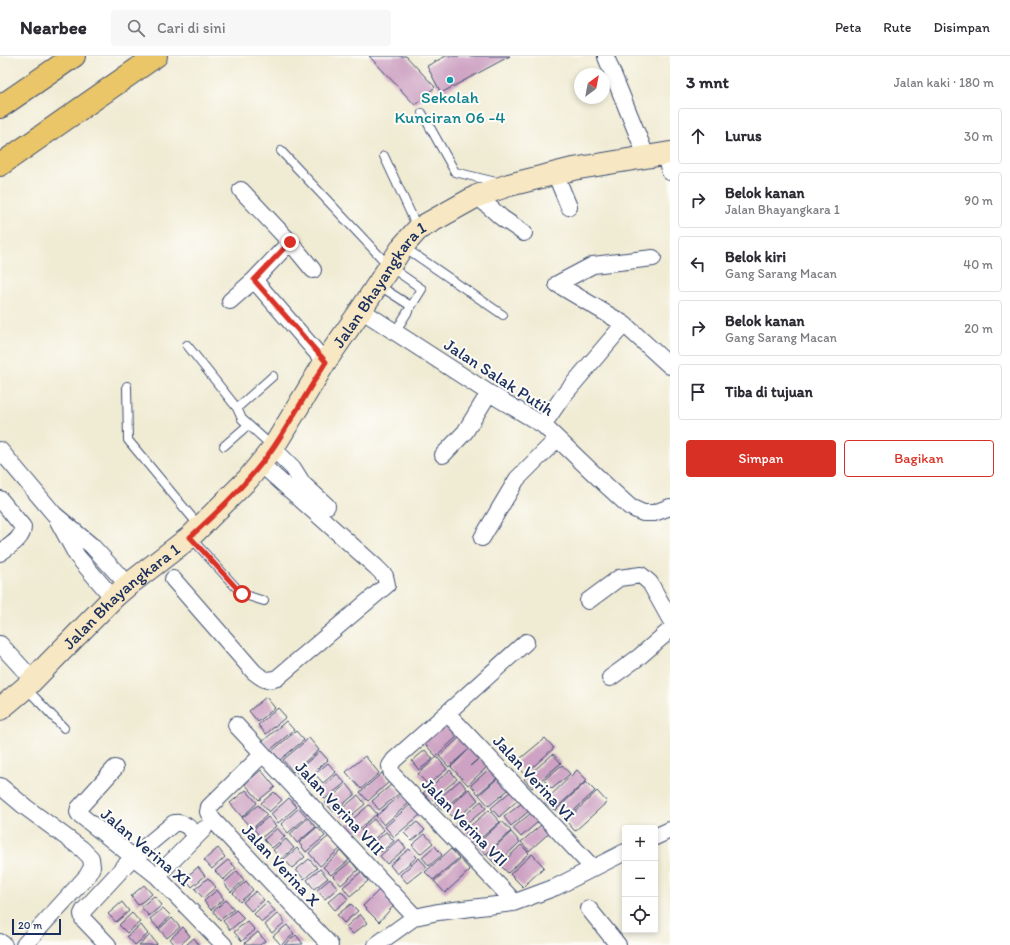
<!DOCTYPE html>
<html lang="id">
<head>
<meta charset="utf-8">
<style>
	:root { --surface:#fff; --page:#f7f7f7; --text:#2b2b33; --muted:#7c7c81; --line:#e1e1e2; --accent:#d93025 }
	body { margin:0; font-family:Itim,sans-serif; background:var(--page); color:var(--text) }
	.controls { position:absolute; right:12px; bottom:12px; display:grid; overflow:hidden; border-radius:4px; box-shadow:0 2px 6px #0003 }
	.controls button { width:36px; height:36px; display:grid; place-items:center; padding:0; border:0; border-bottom:1px solid var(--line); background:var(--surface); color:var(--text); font:20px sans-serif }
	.compass { position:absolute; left:574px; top:12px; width:36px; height:36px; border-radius:50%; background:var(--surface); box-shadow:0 2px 6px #0003; rotate:32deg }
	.scale { position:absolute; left:12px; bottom:10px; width:49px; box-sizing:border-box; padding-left:4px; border:2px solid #1b2f5e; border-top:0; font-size:11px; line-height:14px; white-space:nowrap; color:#1b2f5e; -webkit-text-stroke:3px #fdfcf7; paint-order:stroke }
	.stop { position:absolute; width:12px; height:12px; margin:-9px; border:3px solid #d93025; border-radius:50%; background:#fff }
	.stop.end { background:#d93025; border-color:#fff; box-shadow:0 1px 4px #0008 }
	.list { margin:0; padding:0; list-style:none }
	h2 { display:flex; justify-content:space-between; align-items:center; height:52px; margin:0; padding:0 16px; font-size:17px }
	h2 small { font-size:13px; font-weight:400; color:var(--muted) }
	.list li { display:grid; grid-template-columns:26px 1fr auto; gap:12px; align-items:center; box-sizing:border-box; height:56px; margin:0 8px 8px; padding:0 8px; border:1px solid var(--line); border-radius:4px }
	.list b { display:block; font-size:15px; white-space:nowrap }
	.list p { margin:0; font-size:13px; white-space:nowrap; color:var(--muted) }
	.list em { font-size:13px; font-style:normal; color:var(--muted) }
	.actions { display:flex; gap:8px; padding:12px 16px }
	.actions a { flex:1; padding:9px 0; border:1px solid var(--accent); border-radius:4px; text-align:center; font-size:14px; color:var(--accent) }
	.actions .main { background:var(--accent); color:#fff }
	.icon { flex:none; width:22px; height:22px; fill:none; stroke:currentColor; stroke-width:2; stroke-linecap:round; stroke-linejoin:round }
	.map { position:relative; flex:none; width:670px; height:889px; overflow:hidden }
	header { display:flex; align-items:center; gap:24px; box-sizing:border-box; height:56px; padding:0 20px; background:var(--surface); border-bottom:1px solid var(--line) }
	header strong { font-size:19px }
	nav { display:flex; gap:22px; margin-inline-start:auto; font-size:14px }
	.search { width:280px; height:36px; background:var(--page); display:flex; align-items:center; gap:10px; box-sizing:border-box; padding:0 14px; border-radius:4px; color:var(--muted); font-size:15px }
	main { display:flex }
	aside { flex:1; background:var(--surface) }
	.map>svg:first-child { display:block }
	.building { fill:#cda2c3 }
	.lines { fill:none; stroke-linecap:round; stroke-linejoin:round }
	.lane-casing { stroke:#3b4b70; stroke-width:10 }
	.street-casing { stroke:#3b4b70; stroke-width:18 }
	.secondary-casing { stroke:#3b4b70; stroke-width:24 }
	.highway-casing { stroke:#3b4b70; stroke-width:24 }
	.lane { stroke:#fff; stroke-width:8 }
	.street { stroke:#fff; stroke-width:16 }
	.secondary { stroke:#f7e8c3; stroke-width:22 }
	.highway { stroke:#eac669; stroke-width:22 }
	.route { stroke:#d93025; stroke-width:5 }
	.culture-dot { fill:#0f9aa8; stroke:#fdfcf7; stroke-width:1.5 }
	.labels { text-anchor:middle; stroke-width:4; stroke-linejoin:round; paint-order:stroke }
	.culture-label { font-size:17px; fill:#0d838f; stroke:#fdfcf7 }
	.street-label { font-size:17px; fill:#1b2f5e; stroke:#fdfcf7 }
</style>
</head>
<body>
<header>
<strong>Nearbee</strong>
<div class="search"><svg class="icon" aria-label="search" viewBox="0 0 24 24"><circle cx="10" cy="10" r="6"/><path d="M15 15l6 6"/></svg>Cari di sini</div>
<nav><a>Peta</a><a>Rute</a><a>Disimpan</a></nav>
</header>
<main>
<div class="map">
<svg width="670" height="889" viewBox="0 0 670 889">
	<rect width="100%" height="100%" fill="#fdfcf7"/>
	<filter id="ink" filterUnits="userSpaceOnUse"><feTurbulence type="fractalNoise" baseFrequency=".025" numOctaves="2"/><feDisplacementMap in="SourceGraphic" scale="8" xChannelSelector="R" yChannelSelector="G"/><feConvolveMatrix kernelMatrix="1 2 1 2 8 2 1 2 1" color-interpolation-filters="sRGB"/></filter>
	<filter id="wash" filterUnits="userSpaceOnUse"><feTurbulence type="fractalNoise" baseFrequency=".012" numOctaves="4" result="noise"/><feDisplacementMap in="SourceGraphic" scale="16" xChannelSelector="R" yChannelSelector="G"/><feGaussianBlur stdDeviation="0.9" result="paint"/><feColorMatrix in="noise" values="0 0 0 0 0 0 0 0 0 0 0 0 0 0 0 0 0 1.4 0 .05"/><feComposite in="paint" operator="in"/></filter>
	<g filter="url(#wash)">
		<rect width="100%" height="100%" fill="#f0ebd3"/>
		<g id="blocks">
			<path class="building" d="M369 0H406L435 31 415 49Z
				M446 0H510L441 37 427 10Z
				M266 641 275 652 258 666 249 655Z
				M278 652 286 661 266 678 258 669Z
				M446 661 461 677 436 700 421 684Z
				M286 665 294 674 270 694 262 686Z
				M296 675 304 684 280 704 272 695Z
				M461 680 480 701 470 710 480 702 488 710 468 729 451 711 468 694 449 711 439 700Z
				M309 682 319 694 293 716 283 704Z
				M545 682 554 692 525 718 515 707Z
				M425 694 433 703 419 714 412 705Z
				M320 695 328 704 304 725 296 716Z
				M553 698 561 707 532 732 524 723Z
				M365 700 379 717 361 733 346 716Z
				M437 701 447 713 428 729 418 718Z
				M328 707 336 716 323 727 315 718Z
				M562 709 570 718 552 733 544 724Z
				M489 713 497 722 478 738 471 729Z
				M261 714 275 731 259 744 245 728Z
				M450 714 457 723 431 745 423 737Z
				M577 714 587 724 554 754 545 745Z
				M382 717 389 726 368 745 360 736Z
				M337 718 345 727 325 743 317 735Z
				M498 722 508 734 489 750 479 739Z
				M460 724 467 733 442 754 435 746Z
				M586 726 595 735 565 763 556 754Z
				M347 728 355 738 334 756 325 747Z
				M392 728 400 737 379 754 372 745Z
				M469 733 478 744 455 764 446 753Z
				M246 734 257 747 242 761 230 747Z
				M511 735 518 744 499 761 491 752Z
				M597 735 607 746 575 775 566 765Z
				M274 736 282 744 269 756 261 747Z
				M402 738 409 747 384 769 376 760Z
				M358 739 365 748 345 765 337 757Z
				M289 742 297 751 278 767 271 758Z
				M481 745 486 752 461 773 456 767Z
				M522 747 529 755 511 770 504 761Z
				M411 748 420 759 394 781 385 771Z
				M258 749 267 759 252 773 242 762Z
				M369 749 377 758 354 777 346 769Z
				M299 752 307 761 288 777 281 768Z
				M489 754 500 766 475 787 464 775Z
				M531 757 539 765 521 781 513 772Z
				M268 761 276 770 261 782 254 773Z
				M308 762 316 771 297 787 290 778Z
				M374 763 384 774 371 786 361 774Z
				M502 765 511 775 486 798 477 788Z
				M417 766 425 774 412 785 404 777Z
				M541 769 549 777 529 795 521 786Z
				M317 771 325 780 306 796 299 787Z
				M277 772 285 781 272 792 264 784Z
				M386 776 394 785 381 796 373 787Z
				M511 776 520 786 496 809 487 799Z
				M425 778 433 787 420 798 412 789Z
				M329 780 340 793 320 810 309 797Z
				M286 783 294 792 281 803 273 794Z
				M399 783 406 792 387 808 380 800Z
				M521 789 529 797 508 817 500 809Z
				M435 790 442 799 429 810 422 801Z
				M218 792 225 801 212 813 204 804Z
				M297 792 305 801 292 812 284 803Z
				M409 793 417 801 397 818 390 809Z
				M451 793 459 802 433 824 425 816Z
				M341 795 349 804 331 819 323 811Z
				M532 798 544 811 523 831 510 818Z
				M419 802 427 811 407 827 400 819Z
				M309 803 317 812 304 823 296 814Z
				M460 803 470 814 445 837 434 825Z
				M228 804 236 812 223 824 215 815Z
				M351 805 358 814 341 829 333 820Z
				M198 811 205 820 192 831 185 822Z
				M320 813 328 822 314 833 307 824Z
				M237 815 244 824 231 836 224 827Z
				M361 816 368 825 350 840 343 831Z
				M208 822 216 831 203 842 195 833Z
				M330 823 338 832 325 843 317 834Z
				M246 825 253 834 240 846 233 837Z
				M144 829 152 838 138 849 131 840Z
				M383 830 398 845 379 866 363 850Z
				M217 834 224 843 211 854 204 845Z
				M256 835 264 844 251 855 243 846Z
				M341 835 348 843 335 854 328 846Z
				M154 840 162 849 149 860 141 851Z
				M226 844 234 853 220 864 213 855Z
				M122 846 129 855 116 866 108 858Z
				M267 846 275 855 262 866 254 858Z
				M351 848 358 855 344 867 337 859Z
				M163 852 171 860 158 872 150 863Z
				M236 854 244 862 230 874 223 865Z
				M132 857 140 866 127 877 119 869Z
				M278 857 285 866 272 877 265 869Z
				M360 858 367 867 353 878 346 871Z
				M172 862 180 871 167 882 159 873Z
				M247 865 255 874 242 885 234 876Z
				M141 869 148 878 135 889 127 880Z
				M287 869 294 878 281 889 273 880Z
				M183 871 190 880 180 889H175L170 883Z
				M258 876 265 885 260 889H246L245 887Z
				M150 879 157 888 156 889H139Z
				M296 879 303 888 284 889Z
				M194 882 199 889H186Z"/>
		</g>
	</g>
	<g filter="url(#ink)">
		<use href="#blocks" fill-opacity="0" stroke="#3b4b70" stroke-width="1"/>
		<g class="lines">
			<defs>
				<path id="lane" d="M422 57 455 116 500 127
					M281 95 389 210 422 233 395 276
					M384 100 418 173
					M404 191 503 259
					M378 229 411 250
					M187 289 237 352 242 363 272 390
					M127 330 128 384 200 471
					M237 352 273 320
					M224 390 248 369
					M191 482 242 538 264 545
					M26 632 64 672"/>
				<path id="street" d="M606 1 647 102
					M664 98 670 116
					M555 117 569 151
					M241 134 290 186 254 224 325 306
					M477 140 502 162 524 177
					M290 186 313 214
					M230 245 254 224
					M361 254 489 337 543 369 607 430 630 451 643 457H654L670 451
					M624 268 557 228 593 209 653 202
					M543 369 563 340 624 268 670 310
					M273 392 293 412 303 428 327 450
					M0 394 54 458 92 490 128 529
					M443 399 465 376 489 337
					M0 443 23 471C23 483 9 490 0 497
					M58 465 77 500 113 542
					M482 482 517 423 557 383
					M173 523 254 616C263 623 266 626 277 622L387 529 385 520 376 511 261 408
					M588 545 619 522 641 519 650 527 670 563
					M0 588 33 624
					M610 622 639 601 670 574
					M447 657 593 812
					M236 669 415 861
					M263 698 209 751 208 756 213 764 330 889
					M115 712 79 752 78 756 79 758 157 820 224 889
					M0 730 24 750 82 793 91 802 92 811 87 820 24 889
					M655 781 670 774
					M157 820 204 773
					M513 847 509 840 392 718 390 710 394 704 447 657 526 586
					M589 853 618 889
					M0 886 4 889
					M108 889 83 863 82 858 84 854 133 801 174 767C184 765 190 773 197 779
					M376 889 415 861 438 856 513 847 556 831 625 796"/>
				<g id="secondary">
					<path id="s1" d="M0 653 25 632 113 542 128 529 190 481 248 423 273 392 325 306 361 254 403 190 418 173 477 140 509 129 573 113 670 97"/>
				</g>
				<path id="highway" d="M0 51 74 0
					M0 109 156 0"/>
			</defs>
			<use href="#lane" class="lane-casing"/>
			<use href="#street" class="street-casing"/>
			<use href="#secondary" class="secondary-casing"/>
			<use href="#highway" class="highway-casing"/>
			<use href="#lane" class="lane"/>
			<use href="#street" class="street"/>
			<use href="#secondary" class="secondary"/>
			<use href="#highway" class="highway"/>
		</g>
	</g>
	<g class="lines" filter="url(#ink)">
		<path class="route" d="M242 538 190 481C220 454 250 425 273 392 292 364 308 334 326 306L254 224 290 186"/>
	</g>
	<circle class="culture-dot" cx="450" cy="24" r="4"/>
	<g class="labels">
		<g class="culture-label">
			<text x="450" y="47">Sekolah<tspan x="450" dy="20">Kunciran 06 -4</tspan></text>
		</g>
		<g class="street-label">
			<text dy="6" stroke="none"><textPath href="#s1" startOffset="574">Jalan Bhayangkara 1</textPath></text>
			<text transform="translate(499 321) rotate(33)" y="6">Jalan Salak Putih</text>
			<text dy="6" stroke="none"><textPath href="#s1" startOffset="166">Jalan Bhayangkara 1</textPath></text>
			<text transform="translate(534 722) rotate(47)" y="6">Jalan Verina VI</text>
			<text transform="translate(340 752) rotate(47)" y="6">Jalan Verina VIII</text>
			<text transform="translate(465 766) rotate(46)" y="6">Jalan Verina VII</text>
			<text transform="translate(146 791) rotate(40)" y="6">Jalan Verina XI</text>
			<text transform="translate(281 809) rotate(47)" y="6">Jalan Verina X</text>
		</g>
	</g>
</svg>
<div class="controls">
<button>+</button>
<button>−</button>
<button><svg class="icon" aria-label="locate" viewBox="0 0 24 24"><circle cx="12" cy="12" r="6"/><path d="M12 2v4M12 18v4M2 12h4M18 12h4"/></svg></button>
</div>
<svg class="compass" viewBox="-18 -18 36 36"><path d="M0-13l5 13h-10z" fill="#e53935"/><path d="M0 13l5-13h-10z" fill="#7c7c81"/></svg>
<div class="scale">20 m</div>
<div class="stop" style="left:242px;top:538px"></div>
<div class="stop end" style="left:290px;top:186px"></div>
</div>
<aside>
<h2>3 mnt<small>Jalan kaki · 180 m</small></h2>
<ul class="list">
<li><svg class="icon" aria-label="ahead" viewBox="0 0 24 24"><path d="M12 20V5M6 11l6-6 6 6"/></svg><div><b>Lurus</b></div><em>30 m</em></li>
<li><svg class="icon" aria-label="right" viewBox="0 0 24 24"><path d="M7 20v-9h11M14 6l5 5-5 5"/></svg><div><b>Belok kanan</b><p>Jalan Bhayangkara 1</p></div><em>90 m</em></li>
<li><svg class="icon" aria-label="left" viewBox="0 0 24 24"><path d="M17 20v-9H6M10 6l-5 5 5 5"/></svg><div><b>Belok kiri</b><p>Gang Sarang Macan</p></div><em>40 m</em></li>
<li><svg class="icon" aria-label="right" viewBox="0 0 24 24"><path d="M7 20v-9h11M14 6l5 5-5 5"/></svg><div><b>Belok kanan</b><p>Gang Sarang Macan</p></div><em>20 m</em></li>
<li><svg class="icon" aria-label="arrive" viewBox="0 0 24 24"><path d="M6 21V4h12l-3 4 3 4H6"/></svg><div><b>Tiba di tujuan</b></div></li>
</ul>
<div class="actions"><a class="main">Simpan</a><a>Bagikan</a></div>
</aside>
</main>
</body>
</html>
